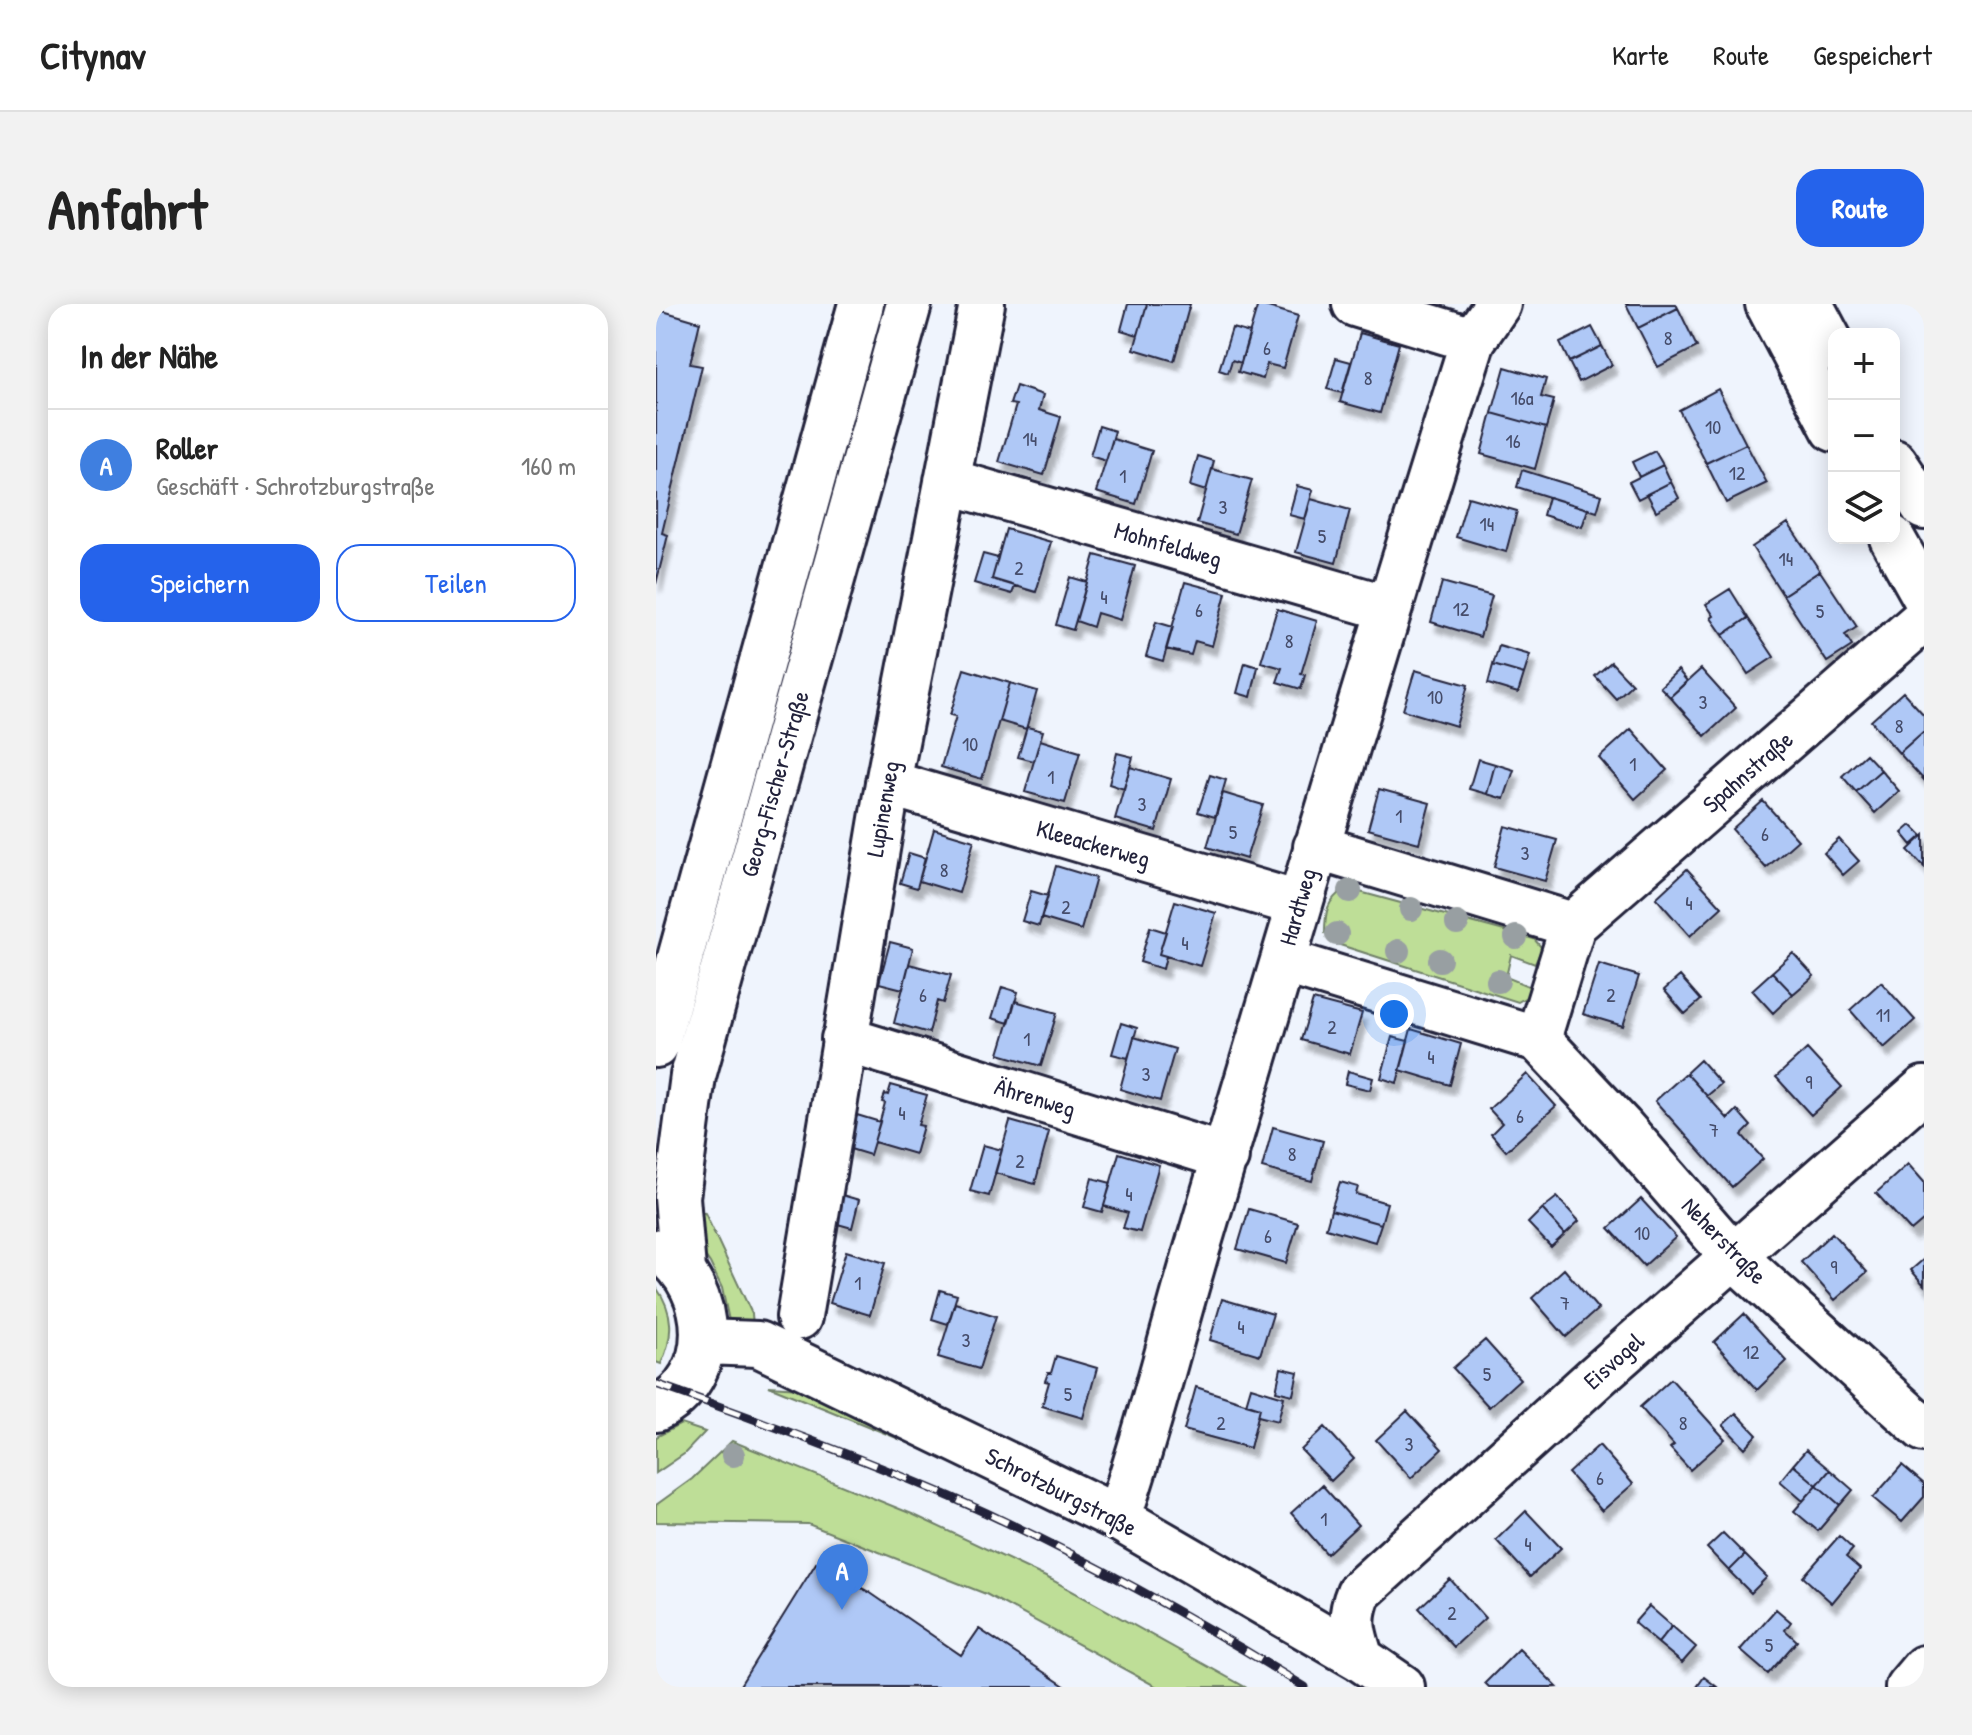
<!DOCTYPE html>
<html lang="de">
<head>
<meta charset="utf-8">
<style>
	:root { --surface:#fff; --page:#f2f2f2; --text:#222; --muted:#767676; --line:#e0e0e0; --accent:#2563eb }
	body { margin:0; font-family:"Patrick Hand",sans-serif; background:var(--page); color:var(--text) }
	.controls { position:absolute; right:24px; top:24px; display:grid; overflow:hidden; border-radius:16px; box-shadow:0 4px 20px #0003 }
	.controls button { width:72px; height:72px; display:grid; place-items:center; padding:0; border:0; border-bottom:2px solid var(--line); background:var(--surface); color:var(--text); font:40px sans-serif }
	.you { position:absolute; left:738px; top:710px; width:28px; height:28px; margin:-20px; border:6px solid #fff; border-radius:50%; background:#1a73e8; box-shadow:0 0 0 12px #1a73e833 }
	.badge { display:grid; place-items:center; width:52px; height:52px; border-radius:50%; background:var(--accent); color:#fff; font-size:26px; font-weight:700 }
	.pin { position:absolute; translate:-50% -66px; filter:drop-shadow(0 2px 4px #0008) }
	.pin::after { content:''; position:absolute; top:42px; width:28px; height:24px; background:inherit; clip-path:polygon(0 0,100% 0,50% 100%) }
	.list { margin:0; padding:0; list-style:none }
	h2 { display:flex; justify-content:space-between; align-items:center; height:104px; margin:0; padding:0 32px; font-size:34px }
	h2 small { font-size:26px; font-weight:400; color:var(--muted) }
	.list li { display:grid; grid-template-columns:52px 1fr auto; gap:24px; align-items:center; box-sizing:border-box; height:112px; padding:0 32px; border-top:2px solid var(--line) }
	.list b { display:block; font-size:30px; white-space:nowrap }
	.list p { margin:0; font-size:26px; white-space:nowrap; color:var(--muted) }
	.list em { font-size:26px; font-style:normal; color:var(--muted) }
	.actions { display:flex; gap:16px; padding:24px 32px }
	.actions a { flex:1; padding:18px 0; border:2px solid var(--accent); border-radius:24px; text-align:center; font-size:28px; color:var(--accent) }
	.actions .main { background:var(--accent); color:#fff }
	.icon { flex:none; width:44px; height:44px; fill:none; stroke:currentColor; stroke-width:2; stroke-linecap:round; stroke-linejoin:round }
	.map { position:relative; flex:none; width:1268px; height:1383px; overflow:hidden; border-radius:24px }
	header { display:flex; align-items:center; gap:48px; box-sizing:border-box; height:112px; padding:0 40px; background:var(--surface); border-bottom:2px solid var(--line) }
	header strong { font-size:38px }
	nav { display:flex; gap:44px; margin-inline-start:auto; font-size:28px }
	.intro { display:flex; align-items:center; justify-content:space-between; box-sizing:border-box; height:192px; padding:0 48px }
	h1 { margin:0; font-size:56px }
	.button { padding:20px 36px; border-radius:24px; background:var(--accent); color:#fff; font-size:28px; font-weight:700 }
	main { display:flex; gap:48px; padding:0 48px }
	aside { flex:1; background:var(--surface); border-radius:24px; box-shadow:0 4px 20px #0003 }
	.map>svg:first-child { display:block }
	.green { fill:#bede97; stroke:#708069; stroke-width:2 }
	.building { fill:#afc8f6; stroke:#22223b; stroke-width:2; filter:url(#shadow) }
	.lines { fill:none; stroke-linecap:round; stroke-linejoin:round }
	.minor-casing { stroke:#22223b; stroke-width:50 }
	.major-casing { stroke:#22223b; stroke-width:50 }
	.minor { stroke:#fff; stroke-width:44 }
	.major { stroke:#fff; stroke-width:44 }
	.rail-casing { stroke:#22223b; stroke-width:9 }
	.rail { stroke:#fff; stroke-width:6; stroke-dasharray:18; stroke-linecap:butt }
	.tree { fill:#989fa2 }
	.labels { text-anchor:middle; stroke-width:6; stroke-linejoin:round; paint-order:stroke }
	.number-label { font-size:20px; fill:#454c6a }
	.street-label { font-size:24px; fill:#22223b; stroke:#fff }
</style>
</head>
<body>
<header>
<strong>Citynav</strong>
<nav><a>Karte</a><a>Route</a><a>Gespeichert</a></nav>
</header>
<div class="intro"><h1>Anfahrt</h1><a class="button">Route</a></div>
<main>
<aside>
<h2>In der Nähe<small></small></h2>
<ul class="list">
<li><span class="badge" style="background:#3f7fe0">A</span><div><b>Roller</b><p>Geschäft · Schrotzburgstraße</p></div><em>160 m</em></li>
</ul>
<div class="actions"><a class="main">Speichern</a><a>Teilen</a></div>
</aside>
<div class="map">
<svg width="1268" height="1383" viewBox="0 0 1268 1383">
	<defs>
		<filter id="shadow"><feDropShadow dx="5" dy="9" stdDeviation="2" flood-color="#0004"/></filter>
	</defs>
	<rect width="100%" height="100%" fill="#eff4fd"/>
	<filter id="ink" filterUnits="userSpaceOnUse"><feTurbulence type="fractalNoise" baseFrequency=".0125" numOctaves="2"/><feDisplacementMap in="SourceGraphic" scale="16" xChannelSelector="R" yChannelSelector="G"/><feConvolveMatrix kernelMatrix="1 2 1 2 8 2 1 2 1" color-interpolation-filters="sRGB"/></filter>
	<g filter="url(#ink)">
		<path class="green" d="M689 584 878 635 886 644 879 660 855 651 850 673 877 684 872 692 862 698 681 640 669 629C669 607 671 597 689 584Z
			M40 906 49 909 96 1010 97 1021 73 1017 66 984 54 959 39 937Z
			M0 983C18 1008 18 1032 5 1060L0 1058Z
			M113 1082 145 1084 396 1205 258 1141Z
			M25 1120 49 1128 28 1150 0 1169V1133Z
			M76 1137 256 1210 396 1276 589 1383H501L330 1290 152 1220 0 1218V1201L36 1175Z"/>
		<path class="building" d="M472 0H491L482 31 465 26Z
			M491 0H534L518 57 478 45Z
			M602 0 642 12 627 64 611 60 607 75 582 68Z
			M970 0H1020L1022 4 982 24Z
			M1022 4 1041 43 1002 63 982 24Z
			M0 5 44 18 34 60 46 62 6 229 12 231 0 280Z
			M936 23 946 42 913 58 904 39Z
			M576 24 594 29 585 59 576 56 572 69 563 66Z
			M704 29 743 40 724 109 684 98Z
			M946 42 956 61 923 78 913 58Z
			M680 54 695 58 686 89 671 85Z
			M849 63 890 75 885 93 898 96 890 124 836 109Z
			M360 82 387 91 383 106 405 113 388 171 343 158 360 101 354 100Z
			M1062 85 1090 140 1050 159 1023 106Z
			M836 109 890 124 879 165 825 150Z
			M443 122 459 127 450 157 434 152Z
			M457 135 496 147 480 200 440 188Z
			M1090 140 1111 179 1070 199 1050 159Z
			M999 147 1007 161 983 173 976 158Z
			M542 152 558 157 550 187 534 182Z
			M1007 161 1015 178 982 195 973 178Z
			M556 165 596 176 580 230 541 219Z
			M866 166 946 191 941 208 861 183Z
			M1015 178 1023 194 1000 207 991 190Z
			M641 182 657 186 649 215 633 211Z
			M812 193 861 207 850 248 800 233Z
			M892 193 932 205 926 223 887 211Z
			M655 195 694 206 680 259 640 248Z
			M1132 219 1164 267 1127 291 1096 243Z
			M350 225 395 238 380 288 336 275Z
			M327 250 342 254 336 275 359 282 356 290 318 279Z
			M439 251 479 262 464 316 441 309 437 323 420 317Z
			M1164 267 1201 323 1189 331 1196 342 1171 358 1127 291Z
			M414 273 431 278 417 326 400 321Z
			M529 278 570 289 556 342 539 337 535 351 510 345Z
			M786 278 836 292 824 333 775 318Z
			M1074 285 1092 314 1067 331 1055 314 1058 312 1050 300Z
			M621 305 661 317 645 370 649 371 645 385 621 378 626 364 605 358Z
			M1092 314 1118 353 1092 370 1067 331Z
			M500 318 517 323 507 357 490 352Z
			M843 342 874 351 868 370 837 361Z
			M955 358 976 380 960 395 939 372Z
			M589 359 602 363 595 393 581 389Z
			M837 361 868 370 862 389 832 380Z
			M308 365 354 379 326 475 285 463 300 412 294 411Z
			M1045 365 1080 404 1049 432 1014 393Z
			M759 366 812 381 800 422 747 406Z
			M1022 366 1031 377 1014 393 1004 383Z
			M354 379 381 387 370 425 343 417Z
			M1247 388 1268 411V427L1243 449 1215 417Z
			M371 423 387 427 378 457 362 453Z
			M975 425 1011 466 979 495 943 454Z
			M1268 427V476L1243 449Z
			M384 436 424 448 409 499 369 488Z
			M461 449 477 453 468 485 453 480Z
			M1210 450 1225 466 1200 488 1186 472Z
			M822 455 839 460 831 490 813 485Z
			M839 460 858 466 848 495 831 490Z
			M474 463 515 475 500 527 459 515Z
			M1225 466 1243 487 1219 509 1200 488Z
			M554 471 570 476 559 513 542 508Z
			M723 485 774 499 763 539 712 525Z
			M567 489 607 501 590 555 551 543Z
			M1107 497 1142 536 1110 564 1076 525Z
			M1255 521 1266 532 1256 541 1246 529Z
			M849 522 901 536 889 577 838 563Z
			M278 525 318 537 303 589 263 577Z
			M1268 531V563L1252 546Z
			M1183 535 1203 557 1187 571 1168 549Z
			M253 549 269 554 261 584 244 579Z
			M400 562 440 574 425 626 385 614Z
			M1031 565 1066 603 1034 632 1000 594Z
			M375 587 392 592 383 622 366 617Z
			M519 597 560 609 544 662 503 650Z
			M494 623 510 628 503 650 510 652 507 665 484 658Z
			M234 638 257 644 247 685 223 679Z
			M1137 649 1158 672 1137 690 1116 668Z
			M253 660 295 671 287 699 281 697 273 729 238 719Z
			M943 660 983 672 967 722 927 710Z
			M1116 668 1137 690 1117 709 1096 686Z
			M1024 672 1045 696 1029 710 1008 686Z
			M1225 678 1259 716 1228 744 1194 706Z
			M346 683 362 688 353 719 336 714Z
			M657 696 706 709 694 750 645 736Z
			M359 697 401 709 385 762 343 750Z
			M465 719 481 724 472 754 456 750Z
			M755 725 805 740 794 781 744 766Z
			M478 733 519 745 504 797 464 785Z
			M736 733 752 737 741 779 725 774Z
			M1151 745 1186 783 1155 811 1120 773Z
			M1044 756 1065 780 1051 792 1030 769Z
			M692 767 717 774 714 786 689 780Z
			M1030 769 1072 815 1081 806 1095 822 1086 831 1107 855 1076 883 999 797Z
			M871 770 900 802 850 847 835 830 846 819 833 805Z
			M235 781 271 791 262 821 267 822 259 850 218 838 229 799 226 798 229 790 232 791Z
			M201 811 224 818 214 851 191 844Z
			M354 817 393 828 379 880 339 869Z
			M617 823 667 837 656 877 606 864Z
			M327 841 346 846 333 892 314 887Z
			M463 849 503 861 484 928 467 924 472 909 448 902Z
			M1252 860 1268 878V916L1255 927 1220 889Z
			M436 874 455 879 446 908 428 903Z
			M684 878 702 883 700 890 731 899 725 920 675 906Z
			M186 891 203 896 196 924 178 919Z
			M901 893 923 917 909 930 886 905Z
			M985 895 1020 933 988 962 953 924Z
			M593 905 642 919 630 959 581 945Z
			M886 905 909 930 895 943 872 919Z
			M675 906 725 920 719 938 670 924Z
			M1176 929 1211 968 1179 996 1145 958Z
			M190 947 229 959 214 1011 174 999Z
			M1268 955V981L1255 966Z
			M908 965 942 1005 910 1033 876 994Z
			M284 986 301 991 292 1020 276 1015Z
			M566 995 617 1010 604 1051 554 1036Z
			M299 999 340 1012 323 1065 282 1053Z
			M1088 1010 1131 1057 1101 1086 1058 1038Z
			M829 1036 864 1075 833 1103 797 1064Z
			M400 1052 441 1064 427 1114 386 1102 393 1078 389 1077 392 1069H395Z
			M625 1064 642 1068 637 1091 620 1087Z
			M1015 1075 1069 1135 1034 1166 1014 1144 1018 1141 984 1103Z
			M540 1083 604 1104 594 1144 528 1126Z
			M595 1083 628 1093 622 1117 602 1112 604 1104 590 1100Z
			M751 1107 786 1145 755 1174 720 1136Z
			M1080 1109 1101 1131 1089 1144 1067 1121Z
			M669 1123 698 1155 675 1177 645 1146Z
			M943 1141 977 1180 946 1207 912 1169Z
			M1150 1146 1174 1166 1161 1181 1137 1161Z
			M1137 1161 1161 1181 1147 1197 1124 1177Z
			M1246 1161 1268 1180V1193L1246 1218 1217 1194Z
			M1174 1166 1197 1186 1184 1201 1161 1181Z
			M666 1181 702 1221 671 1250 635 1209Z
			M1161 1181 1184 1201 1162 1227 1138 1207Z
			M870 1207 905 1244 874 1273 840 1236Z
			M1067 1229 1089 1251 1073 1267 1051 1244Z
			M1183 1232 1197 1245 1190 1253 1204 1265 1176 1299 1147 1273Z
			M1089 1251 1111 1273 1095 1289 1073 1267Z
			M160 1259 213 1288 305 1351 323 1325 410 1383H83Z
			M794 1275 829 1314 798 1343 763 1304Z
			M993 1302 1016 1322 1002 1339 978 1319Z
			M1120 1305 1135 1318 1129 1326 1141 1337 1112 1370 1084 1346Z
			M1016 1322 1040 1343 1026 1359 1002 1339Z
			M863 1345 901 1383H833L829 1379Z
			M1048 1373 1061 1383H1041Z"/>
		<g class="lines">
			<defs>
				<path id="minor" d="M699 0 817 36
					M1112 0 1178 125
					M1154 0 1178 45
					M1238 158 1268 203
					M291 177 732 304
					M1236 234 1268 291
					M232 479 643 600
					M660 543 917 621 882 735
					M917 621 1268 315
					M627 657 882 735 965 823 1077 952 1268 1125
					M188 735 570 853
					M143 1013 232 479 326 0
					M47 1038 102 1040 462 1214 705 1355 746 1383
					M462 1214C493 1125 515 1032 542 942 632 639 722 337 817 36L842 0
					M705 1355C696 1327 692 1315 703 1288L940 1073 1268 785
					M1252 1383 1268 1364"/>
				<path id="major" d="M0 741 205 0
					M27 966 21 893 37 772 253 0
					M0 1105C64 1074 59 986 6 947"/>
			</defs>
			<use href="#minor" class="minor-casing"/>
			<use href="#major" class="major-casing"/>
			<use href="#minor" class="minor"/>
			<use href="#major" class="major"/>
			<defs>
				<path id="rail" d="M0 1080C100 1115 198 1151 295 1193 418 1247 536 1313 649 1383"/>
			</defs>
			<use href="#rail" class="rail-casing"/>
			<use href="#rail" class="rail"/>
		</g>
		<g class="tree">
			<circle cx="694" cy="587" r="12"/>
			<circle cx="755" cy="605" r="12"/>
			<circle cx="801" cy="619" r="12"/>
			<circle cx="681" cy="630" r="12"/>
			<circle cx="860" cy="633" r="12"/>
			<circle cx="742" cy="647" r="12"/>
			<circle cx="784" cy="656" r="12"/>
			<circle cx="842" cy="677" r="12"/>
			<circle cx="77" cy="1151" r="12"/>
		</g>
	</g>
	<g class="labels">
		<g class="number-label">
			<text x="1012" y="41">8</text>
			<text x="611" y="51">6</text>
			<text x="712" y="81">8</text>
			<text x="866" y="101">16a</text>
			<text x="1057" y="130">10</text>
			<text x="374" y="142">14</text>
			<text x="857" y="144">16</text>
			<text x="1081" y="176">12</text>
			<text x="467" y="179">1</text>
			<text x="567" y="210">3</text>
			<text x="831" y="227">14</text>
			<text x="666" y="239">5</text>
			<text x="1130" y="262">14</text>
			<text x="363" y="271">2</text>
			<text x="448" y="300">4</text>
			<text x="805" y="312">12</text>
			<text x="543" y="313">6</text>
			<text x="1164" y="314">5</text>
			<text x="633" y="344">8</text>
			<text x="779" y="400">10</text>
			<text x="1047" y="405">3</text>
			<text x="1243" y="429">8</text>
			<text x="314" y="447">10</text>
			<text x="977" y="467">1</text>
			<text x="395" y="480">1</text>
			<text x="486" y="507">3</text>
			<text x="743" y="519">1</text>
			<text x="577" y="535">5</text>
			<text x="1109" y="537">6</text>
			<text x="869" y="556">3</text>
			<text x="288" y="573">8</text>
			<text x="1033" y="606">4</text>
			<text x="410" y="610">2</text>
			<text x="529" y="646">4</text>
			<text x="267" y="698">6</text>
			<text x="955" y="698">2</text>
			<text x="1227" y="718">11</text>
			<text x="676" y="730">2</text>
			<text x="371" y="742">1</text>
			<text x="775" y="760">4</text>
			<text x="490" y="777">3</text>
			<text x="1153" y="785">9</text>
			<text x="246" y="816">4</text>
			<text x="864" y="819">6</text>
			<text x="1058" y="833">7</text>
			<text x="636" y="857">8</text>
			<text x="364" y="864">2</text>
			<text x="473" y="897">4</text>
			<text x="986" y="936">10</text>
			<text x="612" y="939">6</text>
			<text x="1178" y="970">9</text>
			<text x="202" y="986">1</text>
			<text x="909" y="1006">7</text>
			<text x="585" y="1030">4</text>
			<text x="310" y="1043">3</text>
			<text x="1095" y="1055">12</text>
			<text x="831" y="1077">5</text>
			<text x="412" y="1097">5</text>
			<text x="565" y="1126">2</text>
			<text x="1027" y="1126">8</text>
			<text x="753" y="1147">3</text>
			<text x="944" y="1181">6</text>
			<text x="668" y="1222">1</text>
			<text x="872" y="1247">4</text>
			<text x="796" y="1316">2</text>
			<text x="1113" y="1348">5</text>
		</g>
		<g class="street-label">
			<text transform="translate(512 241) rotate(16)" y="8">Mohnfeldweg</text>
			<text transform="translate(1092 468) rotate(-41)" y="8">Spahnstraße</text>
			<text transform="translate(119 480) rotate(-74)" y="8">Georg-Fischer-Straße</text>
			<text transform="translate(227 505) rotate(-80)" y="8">Lupinenweg</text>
			<text transform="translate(437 540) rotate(16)" y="8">Kleeackerweg</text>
			<text transform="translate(642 603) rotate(-74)" y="8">Hardtweg</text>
			<text transform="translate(379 794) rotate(17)" y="8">Ährenweg</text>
			<text transform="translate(1068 937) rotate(46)" y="8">Neherstraße</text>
			<text transform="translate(958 1057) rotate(-42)" y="8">Eisvogel</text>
			<text transform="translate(405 1188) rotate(27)" y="8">Schrotzburgstraße</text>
		</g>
	</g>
</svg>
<div class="controls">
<button>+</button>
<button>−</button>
<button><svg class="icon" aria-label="layers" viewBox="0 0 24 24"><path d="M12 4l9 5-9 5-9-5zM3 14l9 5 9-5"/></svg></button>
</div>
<div class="you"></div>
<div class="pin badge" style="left:186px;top:1306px;background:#3f7fe0">A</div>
</div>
</main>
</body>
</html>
